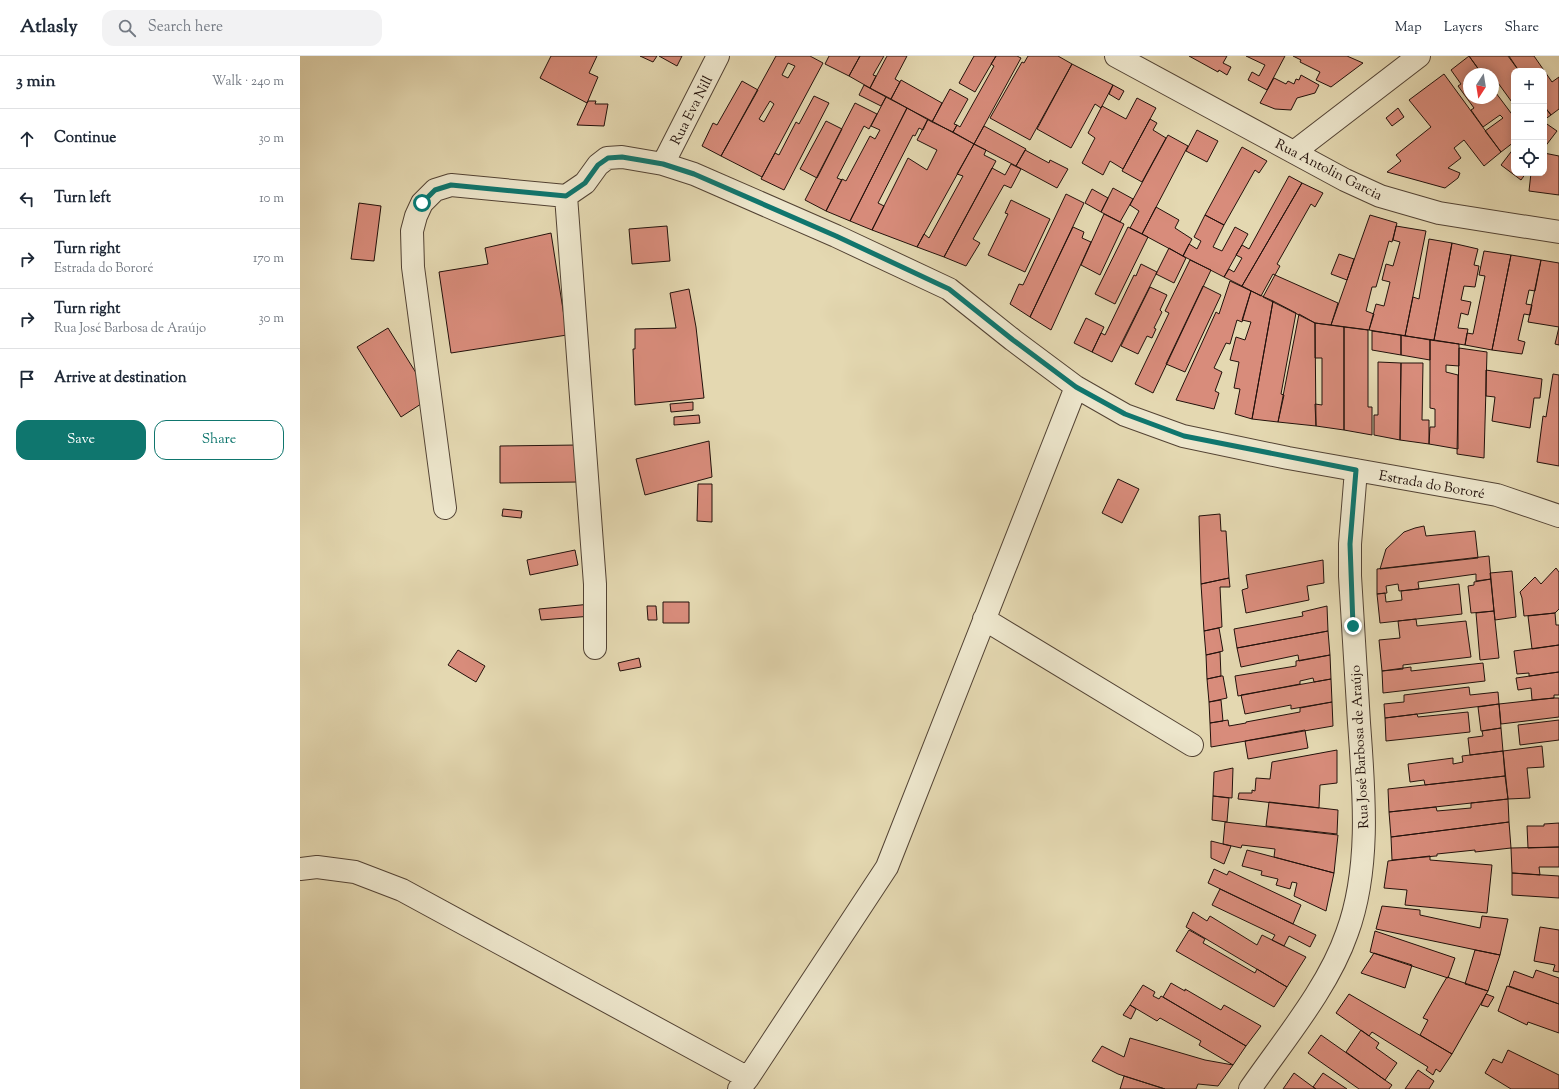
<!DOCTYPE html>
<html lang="en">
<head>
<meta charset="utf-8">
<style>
	:root { --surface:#fff; --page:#f2f2f3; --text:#1f2937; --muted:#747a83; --line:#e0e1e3; --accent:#0f766e }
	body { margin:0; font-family:"Sorts Mill Goudy",serif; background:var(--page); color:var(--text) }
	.controls { position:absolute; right:12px; top:12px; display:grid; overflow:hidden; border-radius:8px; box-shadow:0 2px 10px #0003 }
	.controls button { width:36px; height:36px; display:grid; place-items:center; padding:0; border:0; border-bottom:1px solid var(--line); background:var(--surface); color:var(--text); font:20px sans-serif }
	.compass { position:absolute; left:1163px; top:12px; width:36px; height:36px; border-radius:50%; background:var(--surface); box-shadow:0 2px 10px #0003; rotate:192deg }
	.stop { position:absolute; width:12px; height:12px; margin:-9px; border:3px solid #0f766e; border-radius:50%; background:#fff }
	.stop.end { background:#0f766e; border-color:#fff; box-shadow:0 1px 4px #0008 }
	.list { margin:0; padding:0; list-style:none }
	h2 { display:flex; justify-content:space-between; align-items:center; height:52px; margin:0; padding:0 16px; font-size:17px }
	h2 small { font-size:13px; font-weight:400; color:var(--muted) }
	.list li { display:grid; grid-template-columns:26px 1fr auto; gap:12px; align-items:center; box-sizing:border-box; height:60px; padding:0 16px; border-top:1px solid var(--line) }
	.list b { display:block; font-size:15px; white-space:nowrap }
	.list p { margin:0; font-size:13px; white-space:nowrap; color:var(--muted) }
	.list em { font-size:13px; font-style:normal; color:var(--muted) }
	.actions { display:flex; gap:8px; padding:12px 16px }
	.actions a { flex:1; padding:9px 0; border:1px solid var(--accent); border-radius:12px; text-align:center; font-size:14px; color:var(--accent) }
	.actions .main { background:var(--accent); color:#fff }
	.icon { flex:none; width:22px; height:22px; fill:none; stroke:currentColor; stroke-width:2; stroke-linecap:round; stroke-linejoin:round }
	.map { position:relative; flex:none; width:1259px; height:1033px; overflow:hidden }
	header { display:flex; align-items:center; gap:24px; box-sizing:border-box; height:56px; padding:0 20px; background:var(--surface); border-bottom:1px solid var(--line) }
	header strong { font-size:19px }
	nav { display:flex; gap:22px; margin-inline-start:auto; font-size:14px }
	.search { width:280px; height:36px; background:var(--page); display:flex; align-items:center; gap:10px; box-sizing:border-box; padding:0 14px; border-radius:12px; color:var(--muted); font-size:15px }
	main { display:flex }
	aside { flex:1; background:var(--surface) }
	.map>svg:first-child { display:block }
	.building { fill:#d88c7b; stroke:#23110b; fill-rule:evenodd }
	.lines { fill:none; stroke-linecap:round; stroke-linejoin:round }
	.street-casing { stroke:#534334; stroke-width:24 }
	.street { stroke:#ede6cc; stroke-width:22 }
	.route { stroke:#0f766e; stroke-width:5 }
	.labels { text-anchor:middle; stroke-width:3; stroke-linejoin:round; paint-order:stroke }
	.street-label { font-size:14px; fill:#23110b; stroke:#ede6cc }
</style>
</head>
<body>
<header>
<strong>Atlasly</strong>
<div class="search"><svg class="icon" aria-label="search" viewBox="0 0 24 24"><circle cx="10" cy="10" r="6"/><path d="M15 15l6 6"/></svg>Search here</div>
<nav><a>Map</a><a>Layers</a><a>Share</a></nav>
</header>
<main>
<aside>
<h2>3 min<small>Walk · 240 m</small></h2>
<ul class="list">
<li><svg class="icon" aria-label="ahead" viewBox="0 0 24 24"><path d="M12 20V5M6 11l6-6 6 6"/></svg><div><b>Continue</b></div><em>30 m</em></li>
<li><svg class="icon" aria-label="left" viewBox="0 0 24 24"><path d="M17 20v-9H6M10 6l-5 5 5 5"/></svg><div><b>Turn left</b></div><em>10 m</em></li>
<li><svg class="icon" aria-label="right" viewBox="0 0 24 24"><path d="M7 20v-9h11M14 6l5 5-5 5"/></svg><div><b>Turn right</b><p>Estrada do Bororé</p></div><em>170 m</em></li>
<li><svg class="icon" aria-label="right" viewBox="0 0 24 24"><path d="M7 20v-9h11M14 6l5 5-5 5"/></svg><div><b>Turn right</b><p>Rua José Barbosa de Araújo</p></div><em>30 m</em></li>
<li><svg class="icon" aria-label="arrive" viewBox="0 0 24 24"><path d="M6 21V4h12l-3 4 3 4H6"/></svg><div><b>Arrive at destination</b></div></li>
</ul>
<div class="actions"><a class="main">Save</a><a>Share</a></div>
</aside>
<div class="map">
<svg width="1259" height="1033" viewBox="0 0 1259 1033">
	<rect width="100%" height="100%" fill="#e4d8b1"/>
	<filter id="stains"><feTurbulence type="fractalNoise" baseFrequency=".005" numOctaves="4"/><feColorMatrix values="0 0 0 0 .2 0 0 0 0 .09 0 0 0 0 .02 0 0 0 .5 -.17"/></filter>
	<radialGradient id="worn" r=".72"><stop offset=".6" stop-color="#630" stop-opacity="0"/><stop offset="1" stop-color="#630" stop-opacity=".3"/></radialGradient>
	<path class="building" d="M251 0H297L289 17 298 21 287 47 240 22Z
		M340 0H357L353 6Z
		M359 0H382L377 10Z
		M476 0H510L523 7 462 121 421 100ZM488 7 495 10 488 22 482 19ZM470 45 474 48 464 66 459 63Z
		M529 0H560L549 20 525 8Z
		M560 0H584L573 19 576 20 570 32 549 20Z
		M587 0H607L595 23 600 26 591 43 570 32Z
		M674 0H696L675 36 659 27Z
		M696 0H717L721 2 674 88 653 76 657 69 660 71 694 10 691 8Z
		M728 0H758L772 8 730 84 690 62 722 6 724 7Z
		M889 0H927L923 7 931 11 927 19 919 14 918 16Z
		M946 0H985L967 34 948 24 952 16 959 20 965 9Z
		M993 0H1047L1063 7 1031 31 1016 24 1020 16 1000 6 1001 4Z
		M1169 0 1182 18H1169V42H1193V33L1214 61V86L1201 96 1185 75 1203 62 1200 59 1183 71 1171 54 1174 52 1158 30 1161 28 1151 14Z
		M1169 0H1208L1219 15H1214V49L1193 20V18L1189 15 1186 18H1182Z
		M1209 0H1234L1252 26 1259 21V53L1251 59 1244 50V15H1219Z
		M772 8 813 29 801 52 795 48 771 92 737 73Z
		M1144 18 1201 96 1184 110 1164 84 1154 92 1161 102 1148 112 1160 117 1158 122 1145 132 1087 116 1101 105 1096 99 1131 71 1109 44Z
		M1001 19 1019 29 1015 37 997 42 991 54 975 53 960 47 974 22 986 28 988 25 994 28 996 23 999 24Z
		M601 24 642 47 632 66 591 43Z
		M442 25 458 34 421 100 402 90 413 67 417 69Z
		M564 29 586 41 581 50 559 39Z
		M813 29 824 35 819 44 809 38Z
		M650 33 668 43 654 68 657 69 653 76 632 66Z
		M514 40 529 47 484 134 461 123 475 97 479 99 496 66 499 68Z
		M586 41 607 52 550 165 526 155 542 123 546 125 570 80 575 83 580 74 571 70Z
		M837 42 856 52 823 113 810 105 803 119 782 107 795 82 788 77 802 50 826 63Z
		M288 45H296L295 48H308L304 70 277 69Z
		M555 47 577 58 569 73 564 70 537 122 542 124 526 155 505 144Z
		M1244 50 1251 59 1244 64Z
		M607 52 628 63 623 74 619 72 615 80 613 79 578 147 584 150 572 174 550 165Z
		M1098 52 1104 61 1092 70 1086 62Z
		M628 63 674 88 617 191 572 174 608 102 627 114 637 94 617 84Z
		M850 63 857 67 853 74 866 82 842 126 822 115Z
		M526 65 542 73 517 122 500 113Z
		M1244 66 1257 75 1244 92Z
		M684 70 726 93 716 110 674 88Z
		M897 74 918 85 907 106 886 95Z
		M868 79 888 90 842 178 830 172 839 155 830 149Z
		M674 88 686 94 684 99 696 105 644 201 617 191 624 178 629 182 663 120 657 118Z
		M942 91 967 105 959 117 955 114 924 169 905 159Z
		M1214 92V117H1226L1221 124 1201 109Z
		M725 94 749 107 750 104 768 113 757 132 716 110Z
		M1244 97 1259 100V139L1229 135 1231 117H1244Z
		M711 108 721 113 711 132 704 129 673 183 680 187 666 210 644 201 692 112 705 119Z
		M989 120 1002 127 942 230 924 221 929 213 934 216 942 202 936 199 942 189 949 193Z
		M1002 127 1023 137 1015 151 1011 148 977 208 980 210 975 219 973 218 961 240 942 230Z
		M813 132 833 143 820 166 801 156Z
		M792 133 808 142 801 156 785 147Z
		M766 138 784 147 730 261 710 248 719 228 723 229Z
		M711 144 750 163 725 216 688 199 708 158 705 157Z
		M59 147 81 150 74 205 51 203Z
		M856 151 879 164 875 172 892 183 883 200 842 178Z
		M804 158 824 168 800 219 781 209Z
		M905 159 924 169 913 191 922 195 935 171 948 178 924 221 883 200 889 188 897 193 901 185 894 181Z
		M1070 159 1097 167 1092 186 1089 185 1076 231H1072L1066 255 1074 258 1069 274 1031 269Z
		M367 170 370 205 332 208 329 173Z
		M1096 170 1126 175 1105 280 1069 274 1076 248 1084 250 1090 226 1082 224 1086 208 1093 210 1100 186 1093 184Z
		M773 171 784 176 782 182 791 186 751 274 730 261Z
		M828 171 848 181 815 248 795 238Z
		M251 177 267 279 151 297 139 216 188 208 185 192Z
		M1129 183 1152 187 1134 284 1105 280 1113 241 1119 243Z
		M1152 187 1178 193 1174 209 1179 210 1175 231 1164 230 1161 244 1171 246 1168 259 1161 257 1158 272 1168 273 1165 289 1134 284Z
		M869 192 886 202 874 227 856 218Z
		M1184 195 1211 199 1192 294 1165 289 1167 277 1173 278 1185 220 1179 219Z
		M1039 198 1054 203 1047 224 1031 218Z
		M1211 199 1241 204 1235 235 1229 234 1226 248 1232 249 1230 259 1224 258 1218 284 1225 286 1222 298 1192 294Z
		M890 204 911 214 853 337 835 328 869 257 865 255Z
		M1241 204 1259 207V271L1228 266Z
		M841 208 857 216 812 306 792 296 801 277 805 279 834 219 836 220Z
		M975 219 1038 247 1031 269 1015 267 963 241Z
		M930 225 951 235 942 266 937 264 930 288 926 287 914 312 922 316 915 335 919 337 914 353 876 344 916 256 919 258Z
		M903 230 921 239 885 316 866 308Z
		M850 231 867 239 860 254 862 256 854 272 856 273 852 282 847 280 838 298 821 290Z
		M389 233 396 271 404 342 335 349 333 293H335V273L376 272 370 237Z
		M951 235 973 245 952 363 935 358 940 333 934 332 939 306 930 304 936 281 945 284 951 266 942 264Z
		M973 245 996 257 981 338 984 339 978 366 952 363Z
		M999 258 1015 267 1016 370 978 366Z
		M786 262 804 271 792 296 774 287Z
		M1015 267 1044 271V374L1016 370 1015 348 1022 349V302H1015Z
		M1044 271 1068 274V351H1072V379L1044 374Z
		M1259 271V289L1255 288Z
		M88 272 128 336 124 346 101 361 57 291Z
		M1072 275 1101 279V299L1072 294Z
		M1101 279 1130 284V304L1101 299Z
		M1130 284 1159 288V310L1146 309V316L1158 319V393L1129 388 1130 371H1135V353L1130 352Z
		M1159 292 1187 296 1184 402 1157 398Z
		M1078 306 1101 307 1100 384 1074 379V359H1078Z
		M1101 307H1123L1122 364H1129V388L1100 384Z
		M1186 314 1242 323 1240 342H1234L1230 372 1192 365 1195 341 1186 340Z
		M1253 318 1259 319V410L1237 406 1243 360 1246 361Z
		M393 346V354L371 356 370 348Z
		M399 359 400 367 374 369V361Z
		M409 385 412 421 345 439 336 403Z
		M278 389 279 426 200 427V390Z
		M818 423 839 433 822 467 802 457Z
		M398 428H412V466L397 465Z
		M203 453 222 455 221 462 202 460Z
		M920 458 921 475H926L929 522 901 528 899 460Z
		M1124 470 1126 480 1175 475 1178 502 1080 513 1086 493 1104 476 1115 472Z
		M275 494 278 509 230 519 227 504Z
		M1189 500 1191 523 1176 525V518L1118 526 1119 533 1099 535 1098 528 1086 530 1087 537 1077 538V513Z
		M1023 504 1024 527 1007 530 1009 544 946 557 942 534 948 532 946 519Z
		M1256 512 1259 516V553L1255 557 1224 560 1222 542 1220 536 1235 521 1241 528Z
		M1212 515 1216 561 1195 564 1190 517Z
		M929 522 930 531H920L922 571 904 575 901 528Z
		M1191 523 1194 555 1171 557 1168 530 1174 529V526Z
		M1159 528 1162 558 1080 567 1077 538 1085 537 1086 546 1102 544 1101 535Z
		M363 546H389V567H363Z
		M291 548 292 560 241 564 239 553Z
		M347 550H356L357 564H348Z
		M1027 550 1028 575 937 592 934 573 1003 560 1002 556Z
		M1194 555 1199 602 1180 604 1176 557Z
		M1255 557 1256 569H1259V589L1232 593 1228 560Z
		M1116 563 1117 570 1166 565 1171 601 1103 609V613L1082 615 1079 584 1100 582 1098 565Z
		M919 572 923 595 906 599 904 575Z
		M1028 575 1030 599 999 605 998 599 941 611 937 592Z
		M1259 589V616L1229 620V617L1217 618 1214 595Z
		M158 594 185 610 176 626 148 609Z
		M920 596 921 620 907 623 906 599Z
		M1030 599 1031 623 1014 626 1013 622 1000 625V628L938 640 935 620 996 610V605Z
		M339 602 341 611 320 615 318 607Z
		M1183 607 1185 625 1083 637 1082 615 1111 611V615Z
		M1259 616V639H1254V642L1232 644 1231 632 1218 634 1216 622Z
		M921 620H923L927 642 909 646 907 623Z
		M1031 623 1032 646 991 653V649L945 658 941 639Z
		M1169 631 1170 639 1198 636 1199 648 1085 662 1084 648 1104 646V639Z
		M1254 642H1259V661L1201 668 1199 648Z
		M921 644 923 665 910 667 909 646Z
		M1032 646 1033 670 911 691 910 667 928 664 929 670 946 667V666L1000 656V652Z
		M1199 648 1201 672 1181 675 1178 651Z
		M1168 656 1170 676 1086 685 1085 662 1117 658 1118 661Z
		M1259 664V684L1220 689 1218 669Z
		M1201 672 1203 695 1170 699 1168 682 1183 680 1182 675Z
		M1005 674 1008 692 948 703 945 685Z
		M1242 690 1244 711 1227 712 1230 742 1208 743 1203 695Z
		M1037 694V727L1020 729 1019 752 938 743 939 737H952V734L955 735 956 722 970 723 972 706Z
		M1203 695 1205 720 1125 729 1124 724 1110 726 1108 708 1153 702V708L1163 706 1162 700Z
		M933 712 932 742 913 740 914 716Z
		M1205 720 1208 743 1089 756 1088 733Z
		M913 740 929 742 927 766 912 764Z
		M1208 743 1209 766 1091 781 1089 756 1136 751 1137 755 1171 752V747Z
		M969 746 1038 754 1037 778 966 770Z
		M925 766 1038 779 1034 817 974 801 975 793 942 789 941 792 923 788Z
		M1209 766 1211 792 1175 796V794L1137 798V800H1136L1092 804 1091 781Z
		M1259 767V791L1228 792 1227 770H1244V768Z
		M911 785 931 790 924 808 911 802Z
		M1259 791V811H1239L1240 819 1212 817 1211 792Z
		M947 794 1034 817 1026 855 994 840 997 827 992 826 990 833 976 829 978 823 961 819 962 815 942 810Z
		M1130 800V804L1192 809 1187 857 1105 849 1107 834 1084 832 1088 805Z
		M914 813 927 819 929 815 1001 849 993 868 908 827Z
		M1212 817 1259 820V842L1212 839Z
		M920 833 1016 879 1010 891 989 880 984 890 972 884 975 879 912 849Z
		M1082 850 1120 854V859L1180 872 1182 860 1208 863 1200 899 1076 873Z
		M893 856 907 865 910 860 957 889 962 879 1006 901 987 931 886 871Z
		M1240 871 1259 874V916L1253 915 1255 909 1234 905Z
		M889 874 905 883 903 887 955 917 957 913 987 931 974 951 876 895Z
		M1075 875 1155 902 1148 922 1070 896Z
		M1175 894 1200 899 1188 935 1165 928Z
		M1074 897 1112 909 1105 932 1061 917Z
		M1236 914 1259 922V948L1209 930 1214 915 1233 922Z
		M1147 921 1188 935 1152 998 1120 979 1128 964 1123 962Z
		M871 927 885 935V933L921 954 924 949 961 970 946 990 863 941Z
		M843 929 855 936 853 940 859 943 861 940 946 990 933 1009 899 989 901 985 860 962 857 965 830 949Z
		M1207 930 1259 948V977L1228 966 1227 969 1198 955Z
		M1049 938 1152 998 1140 1016 1136 1013 1133 1019 1126 1014 1128 1011 1072 976 1069 980 1036 957Z
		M1186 938 1194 941 1188 951 1181 949Z
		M830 949 836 953 831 963 823 959Z
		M1061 974 1079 987 1076 992 1097 1007 1085 1024 1046 996Z
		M1021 979 1092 1029 1089 1033H1059L1008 997Z
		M830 982 905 1004 933 1009 918 1030 898 1028 896 1033H865L818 1018 792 1005 802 990 824 1001Z
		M1208 994 1259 1019V1033H1211L1185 1017 1193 1003 1202 1007Z
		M1118 1014 1134 1025 1129 1033H1105Z
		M994 1017 1013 1031 1016 1033H983Z
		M1023 1017 1047 1033H1016L1013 1031Z
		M824 1020 865 1033H820Z"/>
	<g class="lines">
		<defs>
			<path id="street" d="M816 0 1045 124 1080 140 1139 157 1259 176
				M994 96 1119 0
				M363 108 418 0
				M145 452 113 211 112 175 116 160 122 147 135 134 151 129 266 140
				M684 563 892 689
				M295 592V528L266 140 285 127 298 109 307 102 322 101 363 108 394 118 536 180 649 233 713 284 776 331 825 359 883 380 988 402 1197 439 1259 460
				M0 813 17 811 55 816 102 834 448 1022
				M439 1033 448 1022 587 811 776 331
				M950 1033C983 985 1028 932 1047 877 1071 812 1064 735 1059 667 1056 618 1053 569 1050 520V488L1056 414"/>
		</defs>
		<use href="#street" class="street-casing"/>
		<use href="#street" class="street"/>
	</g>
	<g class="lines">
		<path class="route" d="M122 147 135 134 151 129 266 140 285 127 298 109 308 102 322 101 340 104 363 108 394 118 536 180 649 233 713 284 776 331 825 358 884 380 1056 414 1050 488 1053 570"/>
	</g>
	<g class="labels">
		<g class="street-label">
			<text transform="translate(391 54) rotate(-63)" y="5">Rua Eva Nill</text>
			<text transform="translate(1029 113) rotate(27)" y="5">Rua Antolin Garcia</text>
			<text transform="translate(1132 428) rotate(10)" y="5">Estrada do Bororé</text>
			<text transform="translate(1059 691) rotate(-93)" y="5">Rua José Barbosa de Araújo</text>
		</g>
	</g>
	<rect width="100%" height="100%" filter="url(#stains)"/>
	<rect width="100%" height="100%" fill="url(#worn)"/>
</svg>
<div class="controls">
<button>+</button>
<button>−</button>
<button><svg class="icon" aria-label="locate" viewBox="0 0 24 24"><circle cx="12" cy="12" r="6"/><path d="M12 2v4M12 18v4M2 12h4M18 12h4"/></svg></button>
</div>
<svg class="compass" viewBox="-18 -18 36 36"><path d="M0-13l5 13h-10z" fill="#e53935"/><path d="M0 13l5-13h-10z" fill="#747a83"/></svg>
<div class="stop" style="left:122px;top:147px"></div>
<div class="stop end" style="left:1053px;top:570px"></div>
</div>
</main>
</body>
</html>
